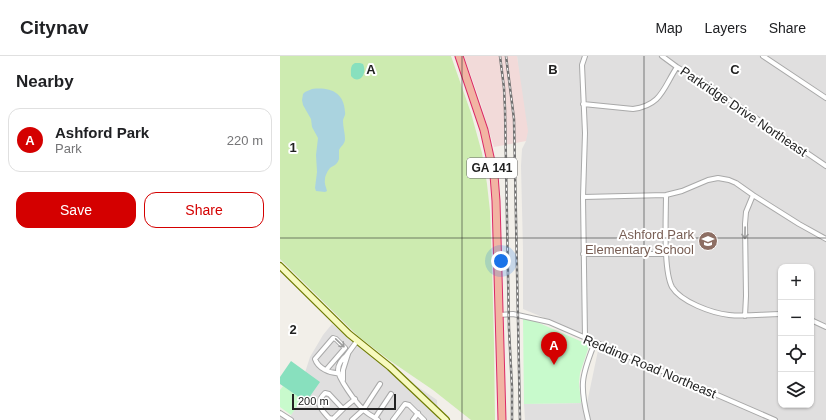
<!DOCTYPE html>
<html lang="en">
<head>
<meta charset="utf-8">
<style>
	:root { --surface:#fff; --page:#f6f6f6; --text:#202124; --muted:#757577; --line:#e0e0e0; --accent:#d40000 }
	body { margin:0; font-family:Helvetica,sans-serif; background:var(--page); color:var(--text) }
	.controls { position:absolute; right:12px; bottom:12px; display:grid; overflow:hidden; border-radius:8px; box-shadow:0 1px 3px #0004 }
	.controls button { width:36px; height:36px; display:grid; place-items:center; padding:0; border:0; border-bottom:1px solid var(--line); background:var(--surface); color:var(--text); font:20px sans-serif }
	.scale { position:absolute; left:12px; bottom:10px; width:104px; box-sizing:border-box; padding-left:4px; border:2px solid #222; border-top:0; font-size:11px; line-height:14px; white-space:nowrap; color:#222; -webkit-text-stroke:3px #fff; paint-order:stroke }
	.you { position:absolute; left:221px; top:205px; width:14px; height:14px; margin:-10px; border:3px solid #fff; border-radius:50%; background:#1a73e8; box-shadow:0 0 0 6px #1a73e833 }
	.badge { display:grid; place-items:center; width:26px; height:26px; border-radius:50%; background:var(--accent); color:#fff; font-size:13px; font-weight:700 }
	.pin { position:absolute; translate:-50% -33px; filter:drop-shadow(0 1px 2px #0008) }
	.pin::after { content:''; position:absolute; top:21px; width:14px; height:12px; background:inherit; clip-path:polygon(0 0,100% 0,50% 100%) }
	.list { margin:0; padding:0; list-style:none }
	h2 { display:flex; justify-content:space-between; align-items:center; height:52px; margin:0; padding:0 16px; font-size:17px }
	h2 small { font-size:13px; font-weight:400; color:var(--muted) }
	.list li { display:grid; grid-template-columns:26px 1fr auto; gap:12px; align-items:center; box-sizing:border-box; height:64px; margin:0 8px 8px; padding:0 8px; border:1px solid var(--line); border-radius:12px }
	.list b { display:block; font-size:15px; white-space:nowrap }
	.list p { margin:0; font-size:13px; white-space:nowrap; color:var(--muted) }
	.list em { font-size:13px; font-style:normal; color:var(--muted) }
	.actions { display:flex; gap:8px; padding:12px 16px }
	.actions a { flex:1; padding:9px 0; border:1px solid var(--accent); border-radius:12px; text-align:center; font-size:14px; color:var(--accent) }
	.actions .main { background:var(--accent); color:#fff }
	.icon { flex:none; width:22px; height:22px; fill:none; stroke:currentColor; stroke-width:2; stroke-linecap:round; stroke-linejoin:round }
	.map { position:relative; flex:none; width:546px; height:364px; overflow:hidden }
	header { display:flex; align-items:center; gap:24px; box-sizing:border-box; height:56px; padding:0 20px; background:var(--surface); border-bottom:1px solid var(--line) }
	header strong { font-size:19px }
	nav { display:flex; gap:22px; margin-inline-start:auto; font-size:14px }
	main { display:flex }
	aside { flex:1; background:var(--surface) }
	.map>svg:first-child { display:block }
	.residential { fill:#e0dfdf; fill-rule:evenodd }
	.commercial { fill:#f2dad9 }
	.grass { fill:#cdebb0 }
	.park { fill:#c8facc }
	.pitch { fill:#88e0be }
	.water { fill:#aad3df }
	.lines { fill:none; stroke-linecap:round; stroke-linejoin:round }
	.minor-casing { stroke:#a9a9a9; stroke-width:6 }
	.secondary-casing { stroke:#707d05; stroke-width:8 }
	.trunk-casing { stroke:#dc2a67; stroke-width:9 }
	.minor { stroke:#fff; stroke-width:4 }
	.secondary { stroke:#f7fabf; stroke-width:5.5 }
	.trunk { stroke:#f2b4a3; stroke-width:7 }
	.rail-casing { stroke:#707070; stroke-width:2.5 }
	.rail { stroke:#fff; stroke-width:1; stroke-dasharray:3; stroke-linecap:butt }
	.oneway { stroke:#9c9c9c }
	.grid { fill:none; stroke:#222; stroke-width:1; stroke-opacity:0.55 }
	.labels { text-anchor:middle; stroke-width:4; stroke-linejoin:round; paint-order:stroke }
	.shield { fill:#fff; stroke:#646464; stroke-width:1 }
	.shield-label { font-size:12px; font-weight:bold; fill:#222 }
	.street-label { font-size:13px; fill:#222; stroke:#fff }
	.education-label { font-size:13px; fill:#785e54; stroke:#fff; text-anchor:end }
	.grid-label { font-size:13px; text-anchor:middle; font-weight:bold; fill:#222; stroke:#fff; stroke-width:4; stroke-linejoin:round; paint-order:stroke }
</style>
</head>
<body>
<header>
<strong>Citynav</strong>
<nav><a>Map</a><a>Layers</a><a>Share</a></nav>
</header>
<main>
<aside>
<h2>Nearby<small></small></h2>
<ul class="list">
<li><span class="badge">A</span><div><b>Ashford Park</b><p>Park</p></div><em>220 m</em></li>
</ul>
<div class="actions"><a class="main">Save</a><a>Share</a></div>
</aside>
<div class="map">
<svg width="546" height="364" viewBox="0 0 546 364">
	<rect width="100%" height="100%" fill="#f2efe9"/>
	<path class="residential" d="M237 0H546V364H245L244 348 307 347 320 285 243 253V194L241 110 242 93 246 85ZM501 211H531V349H501Z
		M52 268 84 294 157 344 158 364H0V358L10 363 30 301 43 279Z"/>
	<path class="commercial" d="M184 0H237L248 75 246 85 214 91 200 45Z"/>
	<path class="grass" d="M0 0H171L191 57 202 97 207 128 210 155 212 209 214 288 215 364H191L153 334 109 304 78 280 0 203Z"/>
	<path class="park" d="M243 263H250L307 288 309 290 300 317 299 327 301 347 244 348Z
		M3 330 22 343 11 359 0 351V334Z"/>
	<path class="pitch" d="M75 7H80L83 8C88 19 78 29 71 20 71 15 70 9 75 7Z
		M11 305 40 326 26 346 0 328V321Z"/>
	<path class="water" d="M32 33C50 31 64 36 65 56 66 59 63 62 63 65 63 71 65 77 65 83 65 88 61 90 59 94 59 97 59 100 59 103 57 109 54 109 50 112 48 114 45 120 45 123 44 127 46 131 47 135L45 136 36 135 35 132 37 116 36 99 38 82 32 71 31 63 23 49 22 44 23 38 25 36Z"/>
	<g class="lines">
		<defs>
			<path id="minor" d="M305 0 302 9 305 77 303 141 305 282
				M382 0 397 11 426 28 546 110
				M483 0 546 42
				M303 48 353 53C382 49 383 32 397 11
				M386 139C386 160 383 214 392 231 401 246 432 257 449 259 466 261 484 258 501 258
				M303 141 386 139 402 135 428 124 438 122 449 124 456 127 473 139 519 168 546 183
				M303 198H386
				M219 259 233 258 269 266 495 364
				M465 260 466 240 465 168 466 156 473 139
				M531 264 546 271
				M68 298C63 302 58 307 58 314 58 322 76 347 83 353 87 358 93 360 98 364
				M66 300 77 285
				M46 314 65 292 56 283 53 282 35 303C38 312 50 318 59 317
				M63 324V314L68 298
				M63 353 49 338 45 337C34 348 41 353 49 362L53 363 64 352 75 343
				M0 357 11 364
				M95 362 111 338
				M72 364 83 354 100 328
				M113 364 125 348 129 349 144 364
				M133 364 138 357
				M308 364C305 352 302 339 303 326 304 313 310 299 315 286"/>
			<path id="secondary" d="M0 210 69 278 110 311 166 364"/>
			<path id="trunk" d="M179 0 204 74 214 119 216 145 222 364"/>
		</defs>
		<use href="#minor" class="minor-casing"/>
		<use href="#secondary" class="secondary-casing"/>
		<use href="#trunk" class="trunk-casing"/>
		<use href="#minor" class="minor"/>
		<use href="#secondary" class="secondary"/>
		<use href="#trunk" class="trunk"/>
		<defs>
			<path id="rail" d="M220 0 224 32 225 53 229 273 232 332V364
				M226 0 234 63 240 364"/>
		</defs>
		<use href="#rail" class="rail-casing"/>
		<use href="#rail" class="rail"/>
	</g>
	<defs><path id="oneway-shaft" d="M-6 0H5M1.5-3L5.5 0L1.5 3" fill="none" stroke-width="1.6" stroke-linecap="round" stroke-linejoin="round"/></defs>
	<g class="oneway">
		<use href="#oneway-shaft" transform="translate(465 177) rotate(91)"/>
		<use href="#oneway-shaft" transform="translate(60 287) rotate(44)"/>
	</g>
	<path class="grid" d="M182 0V364M364 0V364M0 182H546"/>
	<defs>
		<symbol id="school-disc" viewBox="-11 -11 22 22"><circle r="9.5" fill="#8d6e63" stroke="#fff"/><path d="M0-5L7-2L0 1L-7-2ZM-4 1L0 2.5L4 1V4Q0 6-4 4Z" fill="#fff"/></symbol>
	</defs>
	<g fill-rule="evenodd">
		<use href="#school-disc" x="417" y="174" width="22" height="22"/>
	</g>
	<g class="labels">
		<rect class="shield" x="187" y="102" width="50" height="20" rx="3"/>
		<g class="shield-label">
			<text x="212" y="116">GA 141</text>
		</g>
		<g class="street-label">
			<text transform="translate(464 55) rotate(34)" y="5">Parkridge Drive Northeast</text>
			<text transform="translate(370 310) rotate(23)" y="5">Redding Road Northeast</text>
		</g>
		<g class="education-label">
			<text x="414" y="183">Ashford Park<tspan x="414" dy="15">Elementary School</tspan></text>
		</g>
	</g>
	<g class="grid-label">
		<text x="91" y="18">A</text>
		<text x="273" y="18">B</text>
		<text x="455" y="18">C</text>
		<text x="13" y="96">1</text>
		<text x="13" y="278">2</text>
	</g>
</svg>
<div class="controls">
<button>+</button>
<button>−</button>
<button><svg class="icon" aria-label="locate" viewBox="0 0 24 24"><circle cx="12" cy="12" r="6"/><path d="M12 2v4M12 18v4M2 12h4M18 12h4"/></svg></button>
<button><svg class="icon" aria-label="layers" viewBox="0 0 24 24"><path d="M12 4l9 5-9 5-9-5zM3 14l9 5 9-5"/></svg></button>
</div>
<div class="scale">200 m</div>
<div class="you"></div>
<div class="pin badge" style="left:274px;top:309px">A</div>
</div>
</main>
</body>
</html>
